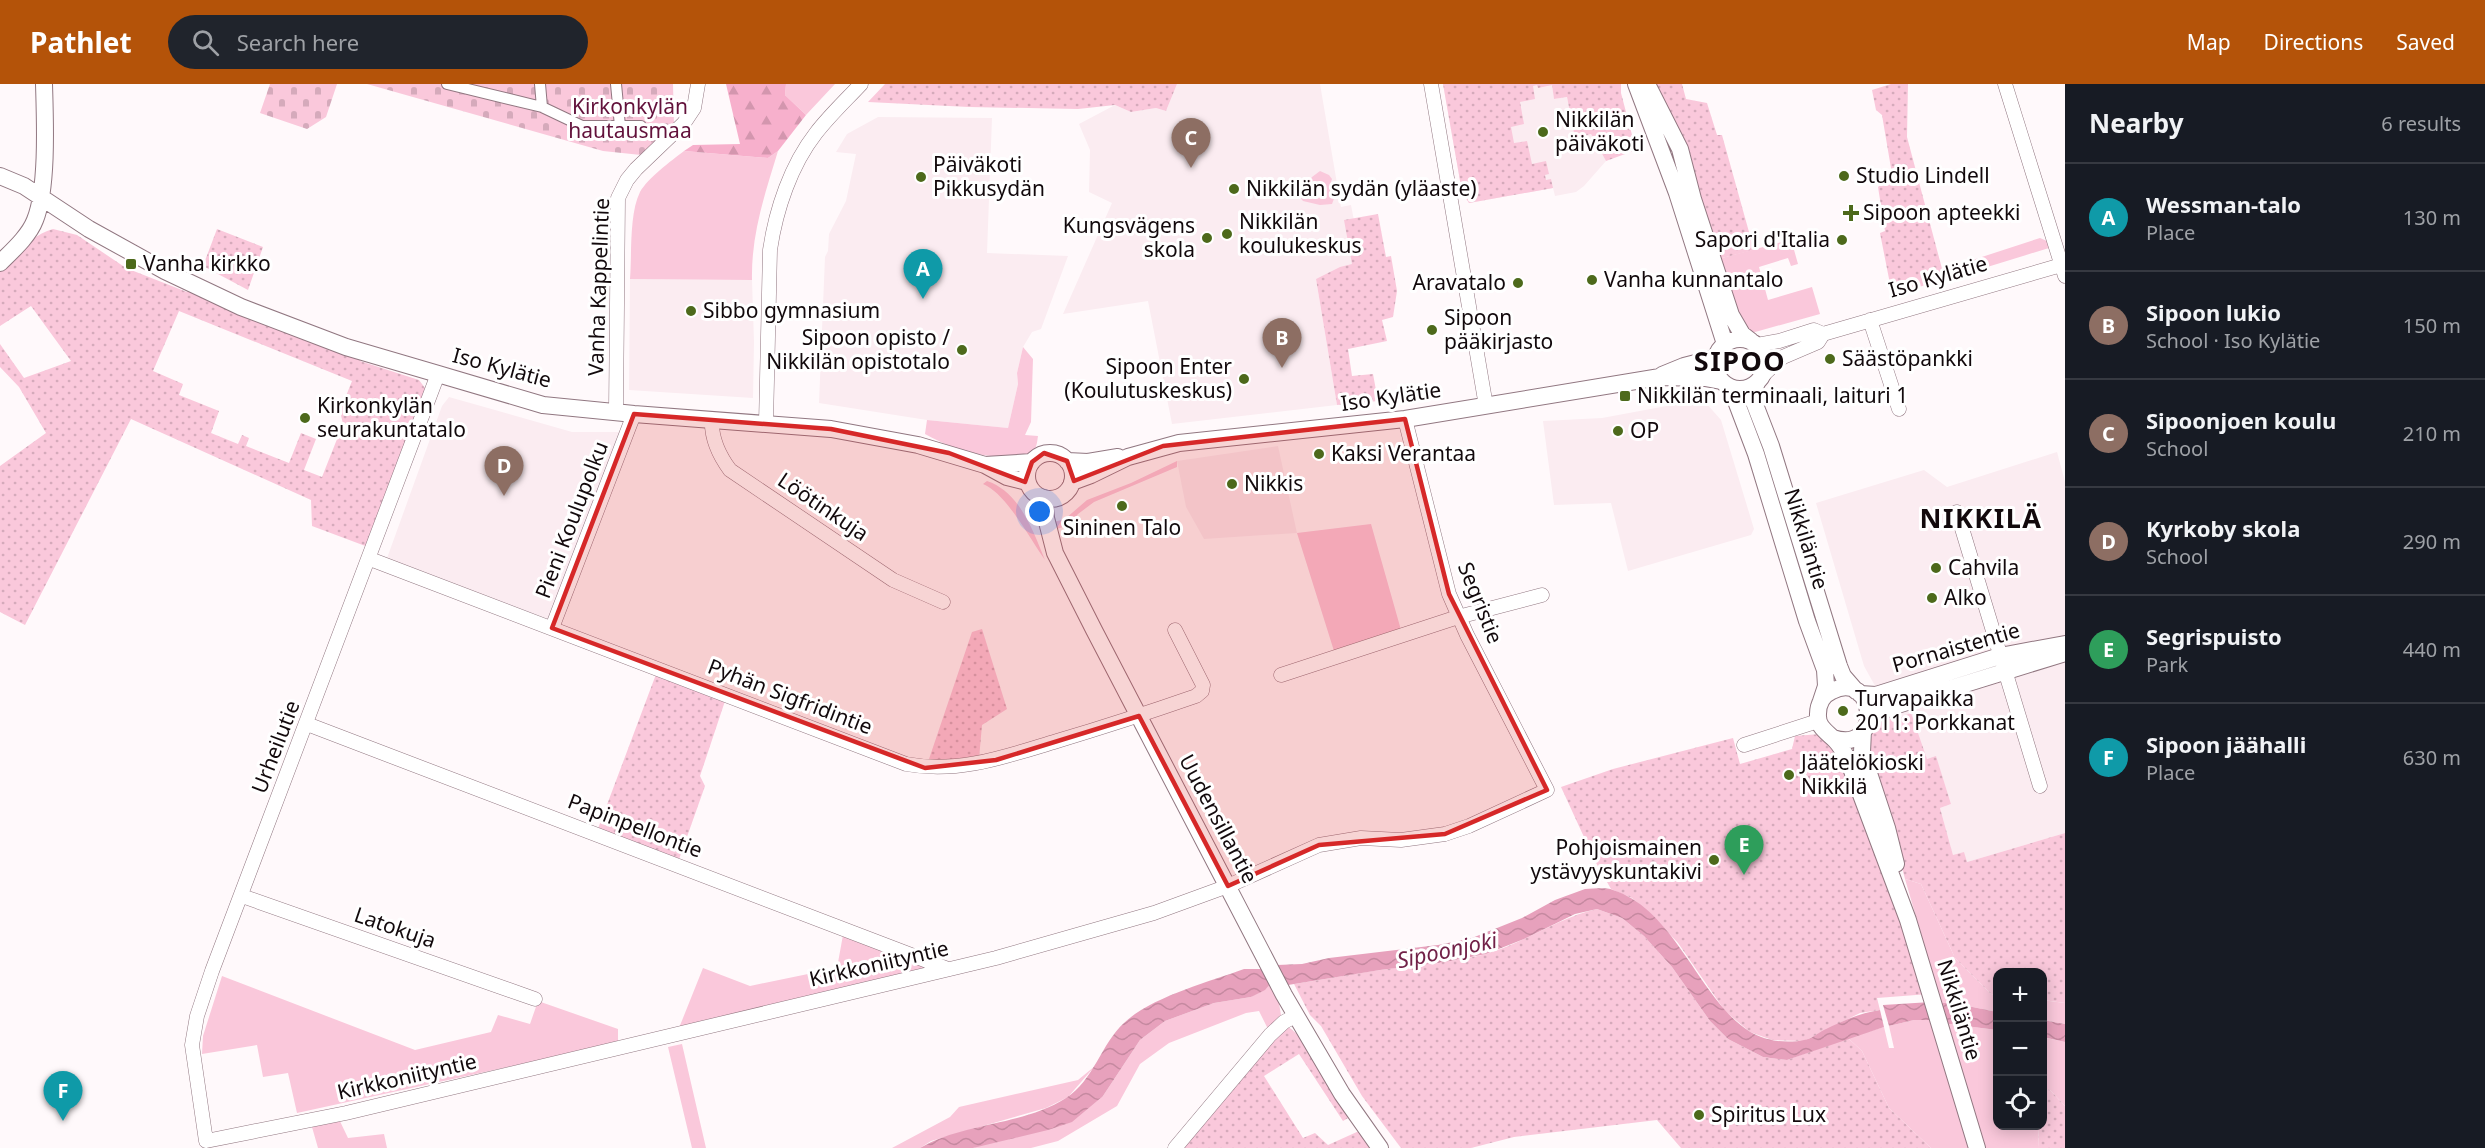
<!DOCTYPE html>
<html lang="en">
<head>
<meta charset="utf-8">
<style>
	:root { --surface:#171b24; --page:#20242c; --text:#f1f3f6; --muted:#9ea1a6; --line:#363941; --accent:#b45309 }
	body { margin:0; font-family:"Noto Sans",sans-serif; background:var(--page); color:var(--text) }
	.controls { position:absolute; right:18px; bottom:18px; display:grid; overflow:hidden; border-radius:12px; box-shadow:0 3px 15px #0003 }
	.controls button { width:54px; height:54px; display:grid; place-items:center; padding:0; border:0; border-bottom:2px solid var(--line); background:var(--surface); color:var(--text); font:30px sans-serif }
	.you { position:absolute; left:1040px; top:428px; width:21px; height:21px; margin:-15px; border:4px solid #fff; border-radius:50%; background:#1a73e8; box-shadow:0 0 0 9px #1a73e833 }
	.badge { display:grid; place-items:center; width:39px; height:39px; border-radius:50%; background:var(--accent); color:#fff; font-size:20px; font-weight:700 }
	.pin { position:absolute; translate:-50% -50px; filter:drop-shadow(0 2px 3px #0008) }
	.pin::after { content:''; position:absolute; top:32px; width:21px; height:18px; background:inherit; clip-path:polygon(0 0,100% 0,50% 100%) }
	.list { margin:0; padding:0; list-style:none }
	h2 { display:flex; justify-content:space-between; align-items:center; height:78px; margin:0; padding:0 24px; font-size:26px }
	h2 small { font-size:20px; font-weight:400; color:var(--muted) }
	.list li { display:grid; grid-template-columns:39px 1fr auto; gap:18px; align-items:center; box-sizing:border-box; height:108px; padding:0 24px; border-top:2px solid var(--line) }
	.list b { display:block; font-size:22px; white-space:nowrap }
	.list p { margin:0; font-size:20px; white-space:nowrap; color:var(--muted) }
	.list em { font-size:20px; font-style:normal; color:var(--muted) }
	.icon { flex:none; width:33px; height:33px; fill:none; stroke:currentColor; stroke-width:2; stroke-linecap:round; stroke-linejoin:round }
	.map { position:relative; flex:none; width:2065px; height:1064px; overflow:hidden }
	header { display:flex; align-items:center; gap:36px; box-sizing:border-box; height:84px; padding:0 30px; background:var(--accent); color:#fff }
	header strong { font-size:28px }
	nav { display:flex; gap:33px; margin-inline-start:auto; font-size:21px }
	.search { width:420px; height:54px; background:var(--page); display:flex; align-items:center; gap:15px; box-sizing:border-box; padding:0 21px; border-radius:33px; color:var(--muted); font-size:22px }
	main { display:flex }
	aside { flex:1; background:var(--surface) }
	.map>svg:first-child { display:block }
	.built { fill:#fbecf1 }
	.grass { fill:#fac8db }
	.forest { fill:url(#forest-firs) }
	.cemetery { fill:url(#cemetery-stones) }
	.park { fill:url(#park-dots); fill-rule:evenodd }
	.water { fill:url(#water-waves) }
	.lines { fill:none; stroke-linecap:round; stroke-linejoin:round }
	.pedestrian-casing { stroke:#917781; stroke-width:12 }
	.minor-casing { stroke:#917781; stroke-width:15 }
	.tertiary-casing { stroke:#917781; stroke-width:18 }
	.pedestrian { stroke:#fff; stroke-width:10 }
	.minor { stroke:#fff; stroke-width:14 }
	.tertiary { stroke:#fff; stroke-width:16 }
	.marked { fill:#d62828; fill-opacity:0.2; stroke:#d62828; stroke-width:4.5; stroke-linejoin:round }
	.poi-dot { fill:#4d691b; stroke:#fff; stroke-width:2 }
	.labels { text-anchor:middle; stroke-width:6; stroke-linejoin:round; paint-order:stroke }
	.park-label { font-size:21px; fill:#62113b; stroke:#fff }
	.poi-label { font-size:21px; fill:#12090c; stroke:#fff; text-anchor:start }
	.street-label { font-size:21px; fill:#12090c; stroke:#fff }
	.water-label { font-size:22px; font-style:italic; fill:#712148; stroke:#fff }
	.district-label { font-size:27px; font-weight:bold; letter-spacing:1.5px; fill:#12090c; stroke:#fff }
</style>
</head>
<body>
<header>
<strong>Pathlet</strong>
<div class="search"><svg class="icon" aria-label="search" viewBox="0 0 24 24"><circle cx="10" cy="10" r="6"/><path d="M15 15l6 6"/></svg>Search here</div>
<nav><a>Map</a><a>Directions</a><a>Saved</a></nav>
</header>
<main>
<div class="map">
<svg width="2065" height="1064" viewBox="0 0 2065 1064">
	<defs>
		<pattern id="forest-firs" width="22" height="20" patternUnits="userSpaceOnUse" patternTransform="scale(1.5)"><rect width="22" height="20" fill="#f7b0cc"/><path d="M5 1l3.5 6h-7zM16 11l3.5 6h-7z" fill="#d396ae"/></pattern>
		<pattern id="cemetery-stones" width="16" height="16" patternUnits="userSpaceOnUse" patternTransform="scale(1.5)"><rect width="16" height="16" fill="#fac8db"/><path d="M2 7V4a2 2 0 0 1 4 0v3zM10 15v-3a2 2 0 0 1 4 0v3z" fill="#d5aabb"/></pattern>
		<pattern id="park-dots" width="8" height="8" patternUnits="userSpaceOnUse" patternTransform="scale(1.5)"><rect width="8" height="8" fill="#fac8db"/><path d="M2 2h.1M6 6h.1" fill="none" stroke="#d5aabb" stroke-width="1.8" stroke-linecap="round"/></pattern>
		<pattern id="water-waves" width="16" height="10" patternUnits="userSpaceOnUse" patternTransform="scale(1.5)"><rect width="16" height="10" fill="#e7a1bc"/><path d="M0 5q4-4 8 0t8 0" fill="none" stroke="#c589a0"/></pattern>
	</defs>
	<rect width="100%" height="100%" fill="#fff9fb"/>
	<path class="built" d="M1177 0H1320L1341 123 1351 121 1363 183 1316 195 1337 321 1172 340 1148 217 1063 230 1112 119 1089 108 1090 66 1079 40 1115 21 1131 28 1156 24 1166 27Z
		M1443 0H1552L1554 15 1567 13 1575 53 1591 50 1606 77 1584 102 1576 108 1555 112 1553 104 1469 119 1462 108Z
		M878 33 992 34 987 169 1068 172 1041 245 1032 248 1023 263 1017 289 1018 300 1008 344 927 336 819 319 825 173 828 167 829 150 846 117 856 70 836 68 847 50Z
		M630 195 752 196 754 258 753 314 629 306Z
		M449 313 572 348H625L549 535 386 477 442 322Z
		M1706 319 1721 336 1754 445 1751 451 1628 487 1611 419 1554 421 1543 337 1602 334 1672 321Z
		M1278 362 1297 449 1204 455 1186 423 1177 377Z
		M2057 368 2065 398V749L1967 778 1953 771 1940 724 1951 720 1936 673 1927 675 1894 636 1864 582 1816 419 1924 386 1947 403Z"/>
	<path class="grass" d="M786 0H835L806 31 785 11Z
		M684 67 768 74 778 67C765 110 751 150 752 196L630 195C632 171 629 130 640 108 648 94 671 77 684 67Z
		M1320 87 1329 91 1332 95 1329 104 1335 112 1332 120 1320 121 1303 117 1299 112 1312 93Z
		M1789 148 1798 180 1791 182 1788 174 1759 183 1768 216 1812 203 1820 230 1748 250 1736 232 1718 175 1782 158 1781 150Z
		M2040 154 2047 157 2049 164 1945 196 1942 186Z
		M1023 263 1033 275 1031 338 1025 351 1038 352C1037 358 1037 365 1031 369 1017 379 971 370 956 364 945 361 935 355 925 350L927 336 1008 344 1018 300 1017 289Z
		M1177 377V383L1094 418 1078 430 1069 441 1057 445 1054 438 1065 435 1087 416 1131 399Z
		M987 397C1020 408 1033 447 1045 476 1030 455 1006 409 983 400Z
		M1371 440 1401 546 1334 567 1297 449Z
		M1905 795 1921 800 1955 874 1991 910 1997 911V928L1953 919H1936L1931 884Z
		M843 851 927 881 929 886 679 944 703 884 750 902 837 884Z
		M222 892 415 966 491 948 498 931 530 940 538 917 618 945V959L297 1029 288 989 263 993 257 961 202 970 203 952Z
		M1271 899 1278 913 1281 931 1268 945 1259 927 1246 929 1169 959 1140 980 1117 1022 1058 1057 1031 1064H973L1103 1012 1140 956 1165 937 1214 919 1251 913Z
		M2042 916 2065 919V940L2043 936Z
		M1914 936H1936L1942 939 1997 946 1998 1042H2039L2038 1064H1931L1889 1024 1862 967 1848 954 1884 943 1889 964H1894L1889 942Z
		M2042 953 2065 958V1022L2050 1006 2043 1004Z
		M682 960 706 1064H692L668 963Z
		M1095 982 1068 1013 1046 1024 931 1057 920 1064H892L950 1033 959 1023 1078 996Z
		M337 1031 348 1054 384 1050 387 1064H318L310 1036Z"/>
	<path class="forest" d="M726 0H786L785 11 806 31 778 67 768 74 684 67 693 61 740 60Z"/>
	<path class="cemetery" d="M270 0H337L326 33 307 45 260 29Z
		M367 0H673L674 43 641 71 603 67Z"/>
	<path class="park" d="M885 0H1177L1166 27 1156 24 1131 28 1115 21 1078 25 969 23 868 18Z
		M1443 0H1621V9L1636 66 1606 77 1591 50 1575 54 1567 13 1554 15 1552 1 1538 4 1537 1 1533 2 1535 15 1520 18 1524 40 1511 43 1514 59 1527 57 1532 80 1546 77 1549 90 1545 91 1546 96 1551 95 1553 104 1469 119 1462 108Z
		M1653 0H1682L1686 15 1707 19 1717 51H1722L1754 166 1718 175Z
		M1891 0H1908L1907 53 1945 196 1892 210 1880 149 1885 147 1878 103 1892 90 1882 31 1876 26 1872 6Z
		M1378 130 1386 173 1391 172 1397 207 1393 233 1382 236 1387 257 1348 265 1352 292 1373 290 1378 317 1337 321 1316 195 1340 183 1352 180 1344 136Z
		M53 145 77 151 126 184 187 208 191 200 363 268 360 277 419 296 425 304 426 312 368 463 312 442 311 416 131 335 25 541 0 528V382L46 349 19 303 0 283V260L24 294 71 277 31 222 0 242V188C16 170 30 152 53 145ZM179 227 352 297 340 327 343 340 322 393 304 386 316 355 301 349 289 379 246 362 249 354 242 351 238 360 211 349 219 327 179 311 183 300 153 287Z
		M217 145 263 163 248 206 203 182Z
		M982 545 1007 625 982 641 979 675 928 678 972 548Z
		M658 585 727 611 700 692 705 702 677 781 596 750Z
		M1911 629 1927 675 1936 672 1951 720 1940 724 1953 771 1964 768 1967 778 2065 749V919L2043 916 2042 888H1998L1997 911 1991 910 1955 874 1921 800 1905 795 1888 728 1869 669 1872 650 1878 639 1890 630 1894 636Z
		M1820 650 1836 662 1929 910 1877 914 1880 926 1860 929 1804 957 1772 956 1750 948 1725 927 1678 859 1652 831 1632 814 1611 805 1595 777 1561 703 1613 685 1733 654 1740 680 1792 665 1795 652Z
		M1597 825 1622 834 1644 852 1672 883 1710 937 1728 955 1763 973 1787 976 1848 954 1862 967 1889 1024 1931 1064H1681L1657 1036 1514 1053 1471 1064H1401L1362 1012 1321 942 1310 931 1294 900C1328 895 1361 888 1395 884 1425 879 1456 878 1486 870 1525 859 1557 834 1597 825Z
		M1287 942C1309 955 1335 1011 1348 1034L1343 1037 1299 970 1264 992 1303 1054 1315 1049 1328 1061 1359 1047 1371 1064H1175Z
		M2043 1004 2050 1006 2065 1022V1064H2038L2039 1042H2042Z"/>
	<path class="water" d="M1585 805C1594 805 1605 803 1613 806 1684 828 1707 945 1772 956 1780 958 1796 958 1804 956 1811 955 1818 949 1824 946 1843 937 1859 929 1880 926L1884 943 1787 976 1763 973 1728 955 1710 937 1672 883 1644 852 1622 834 1597 825 1575 830 1524 855 1486 870 1445 878 1380 886 1288 901 1277 881 1302 880 1329 874 1438 861 1472 854 1522 834 1555 816Z
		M1244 885H1263L1271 899 1265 906 1251 913 1214 919 1165 937 1140 956 1103 1012 1072 1038 1048 1046 973 1064H920C965 1038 1022 1042 1066 1014 1094 996 1101 960 1124 939 1151 913 1209 898 1244 885Z
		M1931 918 1936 936H1914L1889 942 1883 921Z
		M1936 919H1953L1997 928V946L1942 939Z
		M2043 936 2065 940V958L2043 953Z"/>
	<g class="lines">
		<defs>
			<path id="pedestrian" d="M447 0 542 23 582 42H641
				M540 0 542 23
				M616 0 620 42"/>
			<path id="minor" d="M1431 0 1486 322
				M2005 0 2065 192
				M1870 236 1899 325
				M1757 261 1779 257 1814 246 1823 250
				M438 290 212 887 197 932 192 961 206 1057 346 1029 996 874 1154 829 1228 802 1319 761 1361 754 1401 756 1445 750 1469 742 1547 706 1467 551 1449 510 1405 335
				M1763 291 1783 273 1818 258 1823 250 2065 180
				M616 328 618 114 627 96 636 85 684 39 694 24 698 0
				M712 336C711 355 719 371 730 386L893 496 943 518
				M766 339 770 166C776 125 791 81 816 49 830 31 846 16 861 0
				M1957 428 2040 702
				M370 475 906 680C959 690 1007 672 1057 657 1104 643 1150 628 1196 612L1202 607 1203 601 1175 546
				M552 544 634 330
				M1281 591 1458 533 1542 511
				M307 640 948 885
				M1744 661 1818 637
				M242 812 535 915
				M1175 1064 1270 951 1284 938 1295 932"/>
			<path id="tertiary" d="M1636 0 1677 109 1725 260
				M1647 0 1680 65 1693 115 1731 231 1742 250 1751 257
				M0 92 24 102 89 145 165 187 241 223 346 263 438 290 543 321 634 330 831 345 918 361 985 381 1007 393 1027 398
				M0 179C12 167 29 152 35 136 48 104 45 35 44 0
				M1715 280a25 25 0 1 1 50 0a25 25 0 1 1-50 0Z
				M1662 291 1684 282 1715 274
				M1757 299 1752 307V313L1771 362 1839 582 1843 592 1856 607
				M1731 304 1756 370 1807 537 1825 586 1826 602 1821 617
				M1027 392a23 23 0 1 1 46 0a23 23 0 1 1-46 0Z
				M1067 377 1088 378 1118 373
				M985 381 1032 378
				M1072 398 1091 391 1128 373 1179 359 1405 335 1660 293 1705 294 1721 297
				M1044 414 1046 434 1055 469 1094 546 1284 911 1342 1010 1380 1064
				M1860 610 1876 611 2000 572 2065 560
				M1866 642 1875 631 1891 623 2065 569
				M1863 647 1862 668 1887 744 1896 780
				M1833 654C1884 671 1876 585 1832 607 1823 611 1818 620 1818 630 1817 643 1827 648 1835 656 1841 662 1844 668 1848 676L1908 836 1977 1064"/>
		</defs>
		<use href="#pedestrian" class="pedestrian-casing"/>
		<use href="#minor" class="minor-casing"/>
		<use href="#tertiary" class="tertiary-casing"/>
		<use href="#pedestrian" class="pedestrian"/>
		<use href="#minor" class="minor"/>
		<use href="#tertiary" class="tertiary"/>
	</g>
	<path class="marked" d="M634 330 831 345 949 369 1025 398 1032 378 1044 369 1067 377 1074 397 1163 362 1405 335 1449 510 1547 706 1445 750 1319 761 1228 802 1139 632 996 676 925 684 552 544Z"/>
	<g class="poi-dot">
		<circle cx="1543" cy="48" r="6"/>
		<circle cx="1844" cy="92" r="6"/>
		<circle cx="921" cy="93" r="6"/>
		<circle cx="1234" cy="105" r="6"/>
		<path d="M1848 120h6v6h6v6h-6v6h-6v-6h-6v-6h6z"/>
		<circle cx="1227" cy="150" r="6"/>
		<circle cx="1207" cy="154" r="6"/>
		<circle cx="1842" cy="156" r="6"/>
		<rect x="125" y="174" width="12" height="12" rx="3"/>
		<circle cx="1592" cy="196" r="6"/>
		<circle cx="1518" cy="199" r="6"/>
		<circle cx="691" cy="227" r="6"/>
		<circle cx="1432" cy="246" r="6"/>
		<circle cx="962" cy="266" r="6"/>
		<circle cx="1830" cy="275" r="6"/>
		<circle cx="1244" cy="295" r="6"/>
		<rect x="1619" y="306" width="12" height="12" rx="3"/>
		<circle cx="305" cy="334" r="6"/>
		<circle cx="1618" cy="347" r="6"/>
		<circle cx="1319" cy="370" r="6"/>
		<circle cx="1232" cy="400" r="6"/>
		<circle cx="1122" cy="422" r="6"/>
		<circle cx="1936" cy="484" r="6"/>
		<circle cx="1932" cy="514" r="6"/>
		<circle cx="1843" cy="627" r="6"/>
		<circle cx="1789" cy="691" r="6"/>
		<circle cx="1714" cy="776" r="6"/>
		<circle cx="1699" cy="1031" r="6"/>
	</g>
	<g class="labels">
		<g class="park-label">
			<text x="630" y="30">Kirkonkylän<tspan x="630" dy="24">hautausmaa</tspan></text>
		</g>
		<g class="poi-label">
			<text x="1555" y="43">Nikkilän<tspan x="1555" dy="24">päiväkoti</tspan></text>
			<text x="933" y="88">Päiväkoti<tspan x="933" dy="24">Pikkusydän</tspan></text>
			<text x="1856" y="99">Studio Lindell</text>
			<text x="1246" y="112">Nikkilän sydän (yläaste)</text>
			<text x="1863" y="136">Sipoon apteekki</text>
			<text x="1239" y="145">Nikkilän<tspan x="1239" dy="24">koulukeskus</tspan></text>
			<text x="1195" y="149" text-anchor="end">Kungsvägens<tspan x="1195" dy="24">skola</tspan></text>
			<text x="1830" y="163" text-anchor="end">Sapori d'Italia</text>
			<text x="143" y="187">Vanha kirkko</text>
			<text x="1604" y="203">Vanha kunnantalo</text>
			<text x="1506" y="206" text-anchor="end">Aravatalo</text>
			<text x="703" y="234">Sibbo gymnasium</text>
			<text x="1444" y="241">Sipoon<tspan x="1444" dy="24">pääkirjasto</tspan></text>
			<text x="950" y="261" text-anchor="end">Sipoon opisto /<tspan x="950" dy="24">Nikkilän opistotalo</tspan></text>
			<text x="1842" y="282">Säästöpankki</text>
			<text x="1232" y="290" text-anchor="end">Sipoon Enter<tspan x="1232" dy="24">(Koulutuskeskus)</tspan></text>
			<text x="1637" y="319">Nikkilän terminaali, laituri 1</text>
			<text x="317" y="329">Kirkonkylän<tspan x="317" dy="24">seurakuntatalo</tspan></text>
			<text x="1630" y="354">OP</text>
			<text x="1331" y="377">Kaksi Verantaa</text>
			<text x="1244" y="407">Nikkis</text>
			<text x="1122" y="451" text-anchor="middle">Sininen Talo</text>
			<text x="1948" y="491">Cahvila</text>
			<text x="1944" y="521">Alko</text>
			<text x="1855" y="622">Turvapaikka<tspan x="1855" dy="24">2011: Porkkanat</tspan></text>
			<text x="1801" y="686">Jäätelökioski<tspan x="1801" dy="24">Nikkilä</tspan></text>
			<text x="1702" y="771" text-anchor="end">Pohjoismainen<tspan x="1702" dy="24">ystävyyskuntakivi</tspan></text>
			<text x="1711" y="1038">Spiritus Lux</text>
		</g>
		<g class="street-label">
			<text transform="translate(1938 193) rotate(-16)" y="7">Iso Kylätie</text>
			<text transform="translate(599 203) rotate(-88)" y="7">Vanha Kappelintie</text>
			<text transform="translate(502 284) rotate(15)" y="7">Iso Kylätie</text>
			<text transform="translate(1391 313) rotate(-8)" y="7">Iso Kylätie</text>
			<text transform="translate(823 423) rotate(34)" y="7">Löötinkuja</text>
			<text transform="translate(572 436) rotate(-69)" y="7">Pieni Koulupolku</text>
			<text transform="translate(1806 455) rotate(73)" y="7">Nikkiläntie</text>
			<text transform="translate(1480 519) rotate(68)" y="7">Segristie</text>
			<text transform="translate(1956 564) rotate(-16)" y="7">Pornaistentie</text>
			<text transform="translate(790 613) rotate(21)" y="7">Pyhän Sigfridintie</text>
			<text transform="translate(276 663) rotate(-69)" y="7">Urheilutie</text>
			<text transform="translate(1218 735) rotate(62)" y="7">Uudensillantie</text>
			<text transform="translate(635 742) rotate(21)" y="7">Papinpellontie</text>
			<text transform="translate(395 844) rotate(19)" y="7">Latokuja</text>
			<text transform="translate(879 880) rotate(-13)" y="7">Kirkkoniityntie</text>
			<text transform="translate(1959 926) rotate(73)" y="7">Nikkiläntie</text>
			<text transform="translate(407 993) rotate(-13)" y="7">Kirkkoniityntie</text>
		</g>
		<g class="water-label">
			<text transform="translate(1447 866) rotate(-12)" y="8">Sipoonjoki</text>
		</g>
		<g class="district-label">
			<text x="1740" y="287">SIPOO</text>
			<text x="1981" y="444">NIKKILÄ</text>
		</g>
	</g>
</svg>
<div class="controls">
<button>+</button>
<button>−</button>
<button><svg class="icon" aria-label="locate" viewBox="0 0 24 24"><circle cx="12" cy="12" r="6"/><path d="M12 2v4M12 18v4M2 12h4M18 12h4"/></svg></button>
</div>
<div class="you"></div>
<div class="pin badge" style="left:923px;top:215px;background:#0f9aa8">A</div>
<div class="pin badge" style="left:1282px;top:284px;background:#8d6e63">B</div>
<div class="pin badge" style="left:1191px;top:84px;background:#8d6e63">C</div>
<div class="pin badge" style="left:504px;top:412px;background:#8d6e63">D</div>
<div class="pin badge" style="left:1744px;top:791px;background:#2e9e5b">E</div>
<div class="pin badge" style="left:63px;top:1037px;background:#0f9aa8">F</div>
</div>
<aside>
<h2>Nearby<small>6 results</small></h2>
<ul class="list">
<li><span class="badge" style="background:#0f9aa8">A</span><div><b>Wessman-talo</b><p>Place</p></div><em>130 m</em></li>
<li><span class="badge" style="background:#8d6e63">B</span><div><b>Sipoon lukio</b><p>School · Iso Kylätie</p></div><em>150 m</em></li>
<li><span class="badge" style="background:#8d6e63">C</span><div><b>Sipoonjoen koulu</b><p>School</p></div><em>210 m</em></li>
<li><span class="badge" style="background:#8d6e63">D</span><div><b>Kyrkoby skola</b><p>School</p></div><em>290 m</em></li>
<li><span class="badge" style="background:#2e9e5b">E</span><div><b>Segrispuisto</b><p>Park</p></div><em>440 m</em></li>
<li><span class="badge" style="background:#0f9aa8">F</span><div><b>Sipoon jäähalli</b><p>Place</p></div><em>630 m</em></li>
</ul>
</aside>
</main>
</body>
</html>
